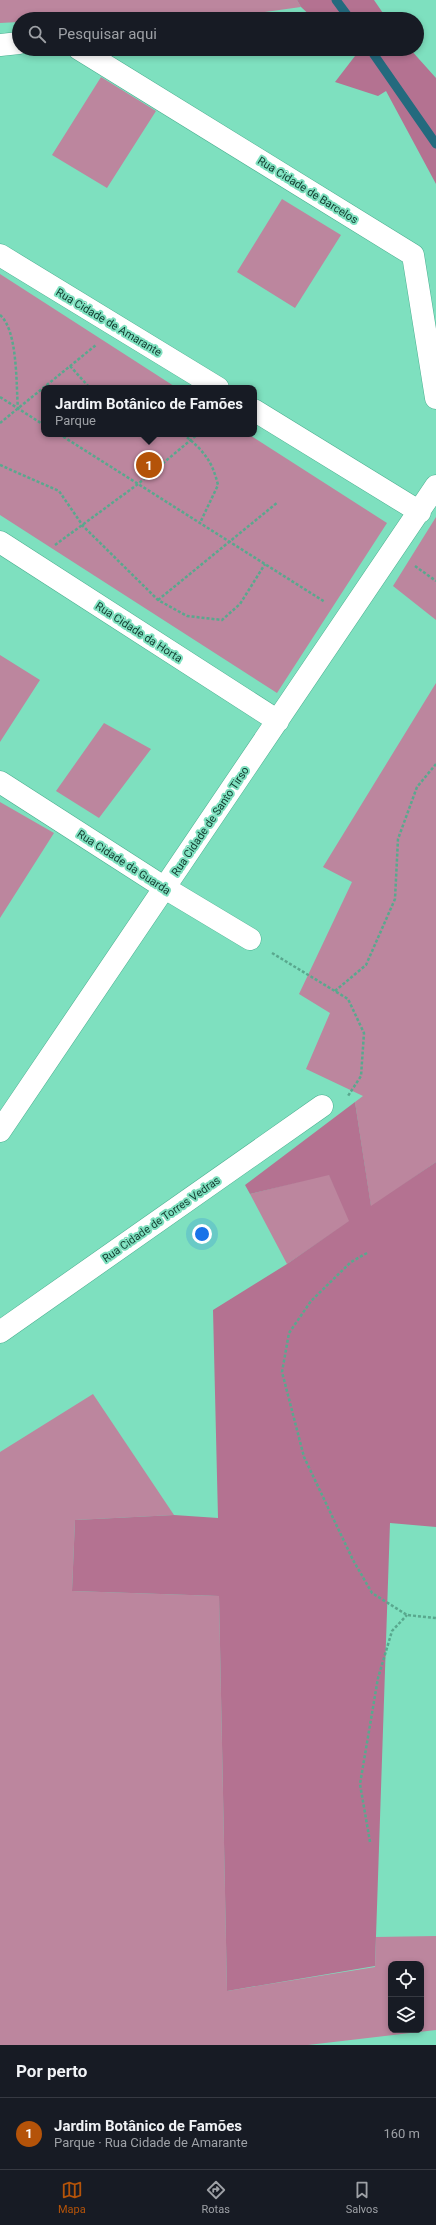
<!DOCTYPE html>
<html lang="pt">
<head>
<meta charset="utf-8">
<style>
	:root { --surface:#171b24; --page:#242831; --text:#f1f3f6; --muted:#9ea1a6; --line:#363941; --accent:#b45309 }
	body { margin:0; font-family:Roboto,sans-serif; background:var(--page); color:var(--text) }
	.controls { position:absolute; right:12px; bottom:12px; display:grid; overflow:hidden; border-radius:8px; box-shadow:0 2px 6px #0003 }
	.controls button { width:36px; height:36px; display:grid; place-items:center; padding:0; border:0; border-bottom:1px solid var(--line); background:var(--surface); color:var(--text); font:20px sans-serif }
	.you { position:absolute; left:202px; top:1234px; width:14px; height:14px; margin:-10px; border:3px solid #fff; border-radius:50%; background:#1a73e8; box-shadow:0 0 0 6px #1a73e833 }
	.badge { display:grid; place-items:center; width:26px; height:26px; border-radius:50%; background:var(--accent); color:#fff; font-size:13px; font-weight:700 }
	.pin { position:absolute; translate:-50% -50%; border:2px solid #fff; box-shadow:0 1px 4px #0006 }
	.popup { position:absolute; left:41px; top:385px; width:216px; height:52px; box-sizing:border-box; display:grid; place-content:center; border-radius:8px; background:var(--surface); filter:drop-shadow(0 1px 3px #0005); font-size:13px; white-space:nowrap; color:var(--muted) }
	.popup b { font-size:15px; color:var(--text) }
	.popup::after { content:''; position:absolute; left:50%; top:100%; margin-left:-8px; border:8px solid transparent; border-top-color:var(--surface) }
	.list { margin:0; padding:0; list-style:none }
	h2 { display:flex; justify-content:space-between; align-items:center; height:52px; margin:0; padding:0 16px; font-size:17px }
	h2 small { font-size:13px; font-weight:400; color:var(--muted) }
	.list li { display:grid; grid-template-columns:26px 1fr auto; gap:12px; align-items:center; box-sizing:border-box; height:72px; padding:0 16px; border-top:1px solid var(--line) }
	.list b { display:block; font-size:15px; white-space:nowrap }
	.list p { margin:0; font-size:13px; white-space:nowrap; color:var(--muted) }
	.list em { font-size:13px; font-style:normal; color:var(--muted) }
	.icon { flex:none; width:22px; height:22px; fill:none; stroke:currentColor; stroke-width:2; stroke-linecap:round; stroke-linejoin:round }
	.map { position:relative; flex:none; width:436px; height:2045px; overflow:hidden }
	.search { position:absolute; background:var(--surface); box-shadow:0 2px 6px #0003; left:12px; right:12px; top:12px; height:44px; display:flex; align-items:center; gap:10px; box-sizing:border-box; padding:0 14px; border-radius:22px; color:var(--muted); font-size:15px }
	.sheet { height:124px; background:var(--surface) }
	nav { display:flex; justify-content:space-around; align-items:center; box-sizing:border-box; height:56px; border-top:1px solid var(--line); background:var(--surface); font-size:11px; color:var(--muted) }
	nav a { display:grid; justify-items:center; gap:2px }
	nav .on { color:var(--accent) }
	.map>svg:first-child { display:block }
	.green { fill:#bc869e; fill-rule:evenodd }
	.forest { fill:#b47291 }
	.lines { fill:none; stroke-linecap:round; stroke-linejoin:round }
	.stream { stroke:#246a7e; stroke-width:9 }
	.minor-casing { stroke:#4baf90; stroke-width:23 }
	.path { stroke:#59a88e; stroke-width:2.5; stroke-dasharray:3 2; stroke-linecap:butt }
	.minor { stroke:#fff; stroke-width:22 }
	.labels { text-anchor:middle; stroke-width:4; stroke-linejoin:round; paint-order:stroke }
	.street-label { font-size:11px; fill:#113c2f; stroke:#7ee0bf }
</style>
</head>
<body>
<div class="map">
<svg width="436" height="2045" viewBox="0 0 436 2045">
	<rect width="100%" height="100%" fill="#7ee0bf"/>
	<path class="green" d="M0 0H297L301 7 215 19H19V22L0 23Z
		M101 77 156 111 107 188 52 155Z
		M282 199 341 235 295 308 237 272Z
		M0 274 177 388H44V434H248L387 523 277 693 0 515Z
		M436 517V620L393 586Z
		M0 655 40 680 0 742Z
		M436 683V1162L371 1207 355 1102 363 1096 306 1069 330 1013 299 994 352 882 323 867Z
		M104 723 151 749 99 818 56 791Z
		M0 802 54 833 0 918Z
		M329 1174 350 1221 287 1264 250 1194Z
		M93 1394 174 1515 75 1520 72 1591 219 1596 227 1991 375 1967 376 1937 436 1936V2030L308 2045H0V1452ZM391 1964H421V2030H391Z"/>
	<path class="forest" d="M297 0H374L387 19H314L301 7Z
		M347 49H410L436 78V184L386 91 378 96 335 82 355 56Z
		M355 1102 371 1206 436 1162V1527L390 1523 375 1966 227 1991 219 1596 72 1591 75 1520 174 1515 218 1518 213 1310 287 1264 349 1221 329 1175 250 1194 245 1185Z"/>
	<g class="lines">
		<path class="stream" d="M336 0 350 19
			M370 49 436 144"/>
		<defs>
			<path id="minor" d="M0 45 19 43
				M79 49 413 255 436 398
				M0 255 218 388
				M254 410 420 512
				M0 542 278 721
				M0 782 165 888 250 939
				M0 1131 436 486
				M0 1332 322 1106"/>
		</defs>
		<use href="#minor" class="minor-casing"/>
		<path class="path" d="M0 315C18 330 16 385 18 409
			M70 366 90 388
			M0 397 44 425
			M0 423 96 345
			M59 434 325 602
			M183 434C203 450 212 460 218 485L200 523
			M0 465 59 491 83 526 158 600 187 616 222 620 240 604 265 564
			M55 545 138 484 198 434
			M415 566 436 581
			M158 600 278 502
			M272 953 348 999 364 1033 361 1076 348 1096
			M335 991 366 965 395 899 398 839 417 787 436 764
			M367 1253 351 1262 311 1301 289 1333 282 1372 304 1457 353 1560 372 1593 407 1615 436 1618
			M370 1842 360 1784 378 1678 392 1631 407 1615"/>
		<use href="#minor" class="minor"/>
	</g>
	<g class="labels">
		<g class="street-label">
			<text transform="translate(308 190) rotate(32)" y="4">Rua Cidade de Barcelos</text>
			<text transform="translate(109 322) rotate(31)" y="4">Rua Cidade de Amarante</text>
			<text transform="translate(139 632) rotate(33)" y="4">Rua Cidade da Horta</text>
			<text transform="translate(210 821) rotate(-56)" y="4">Rua Cidade de Santo Tirso</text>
			<text transform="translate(124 862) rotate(33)" y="4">Rua Cidade da Guarda</text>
			<text transform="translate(161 1219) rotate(-35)" y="4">Rua Cidade de Torres Vedras</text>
		</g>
	</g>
</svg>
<div class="controls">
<button><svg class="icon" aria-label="locate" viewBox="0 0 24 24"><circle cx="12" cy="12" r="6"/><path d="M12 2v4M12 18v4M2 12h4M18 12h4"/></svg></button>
<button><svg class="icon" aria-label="layers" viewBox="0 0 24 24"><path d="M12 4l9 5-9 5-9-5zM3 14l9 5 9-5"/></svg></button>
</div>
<div class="you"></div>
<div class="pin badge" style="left:149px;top:465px">1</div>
<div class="popup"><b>Jardim Botânico de Famões</b>Parque</div>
<div class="search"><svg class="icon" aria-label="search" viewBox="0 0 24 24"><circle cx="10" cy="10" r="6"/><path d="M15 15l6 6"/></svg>Pesquisar aqui</div>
</div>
<section class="sheet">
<h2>Por perto<small></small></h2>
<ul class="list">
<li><span class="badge">1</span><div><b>Jardim Botânico de Famões</b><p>Parque · Rua Cidade de Amarante</p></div><em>160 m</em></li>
</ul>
</section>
<nav>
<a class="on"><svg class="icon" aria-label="map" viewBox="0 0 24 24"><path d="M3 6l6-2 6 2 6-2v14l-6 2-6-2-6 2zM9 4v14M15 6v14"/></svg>Mapa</a>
<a><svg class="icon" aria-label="directions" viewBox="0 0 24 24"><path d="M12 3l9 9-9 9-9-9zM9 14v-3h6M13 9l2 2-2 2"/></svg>Rotas</a>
<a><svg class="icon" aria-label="saved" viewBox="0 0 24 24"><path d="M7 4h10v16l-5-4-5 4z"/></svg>Salvos</a>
</nav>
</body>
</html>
